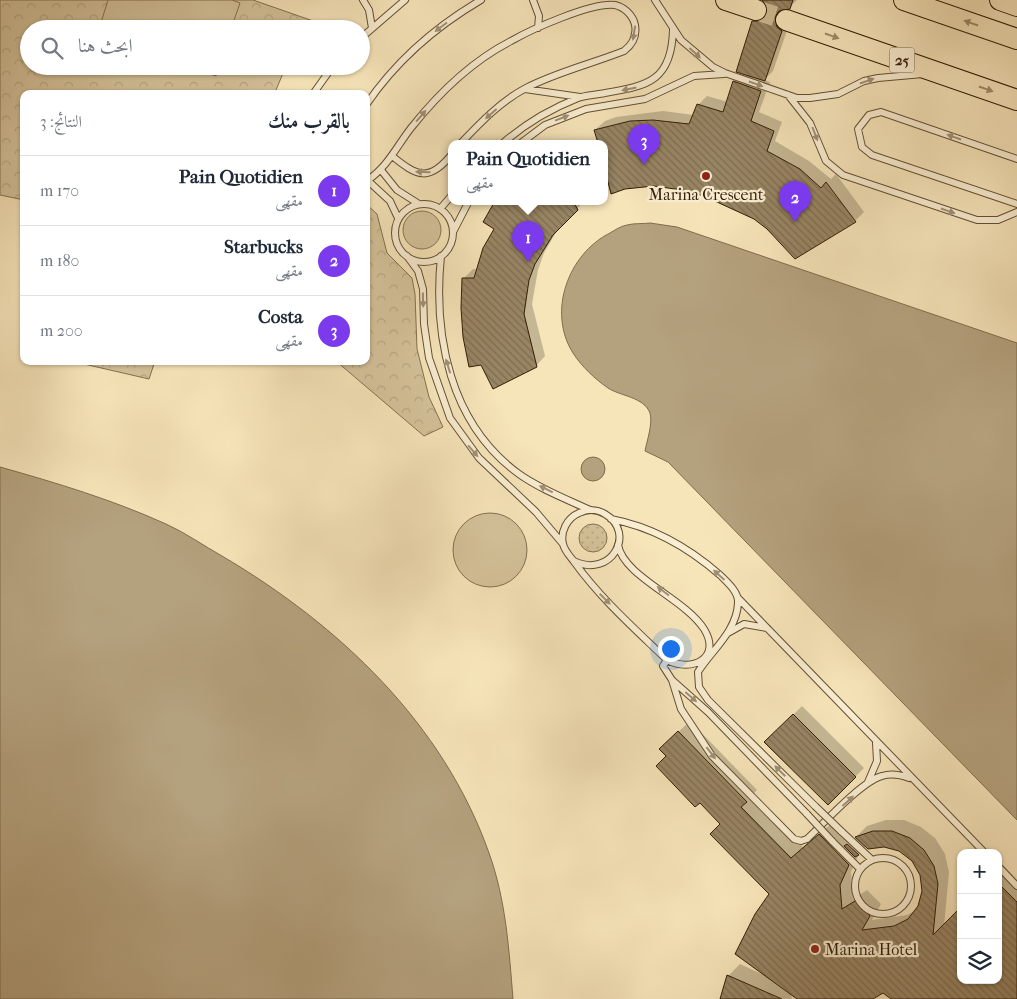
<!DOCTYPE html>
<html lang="ar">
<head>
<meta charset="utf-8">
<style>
	:root { --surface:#fff; --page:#f6f6f7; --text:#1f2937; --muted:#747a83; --line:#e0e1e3; --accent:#7c3aed }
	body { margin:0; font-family:"IM FELL French Canon",Amiri,serif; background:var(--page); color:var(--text); direction:rtl }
	.controls { position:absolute; right:15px; bottom:15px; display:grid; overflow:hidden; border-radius:10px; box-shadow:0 1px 4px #0004 }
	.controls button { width:45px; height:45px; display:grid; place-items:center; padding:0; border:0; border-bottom:1px solid var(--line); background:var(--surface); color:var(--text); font:25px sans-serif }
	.you { position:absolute; left:670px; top:648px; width:18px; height:18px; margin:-12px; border:4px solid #fff; border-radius:50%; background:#1a73e8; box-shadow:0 0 0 8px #1a73e833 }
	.badge { display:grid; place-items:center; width:32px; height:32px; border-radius:50%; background:var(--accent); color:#fff; font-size:16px; font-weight:700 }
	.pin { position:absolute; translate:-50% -41px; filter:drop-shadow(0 1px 2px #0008) }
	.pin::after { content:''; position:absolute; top:26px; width:18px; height:15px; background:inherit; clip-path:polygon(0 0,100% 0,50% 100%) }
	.popup { position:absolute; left:448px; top:140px; width:160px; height:65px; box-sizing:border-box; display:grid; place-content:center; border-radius:10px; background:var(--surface); filter:drop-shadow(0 1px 4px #0005); font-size:16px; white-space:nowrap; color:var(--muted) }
	.popup b { font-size:19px; color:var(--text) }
	.popup::after { content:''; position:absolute; left:50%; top:100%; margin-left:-10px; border:10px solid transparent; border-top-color:var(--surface) }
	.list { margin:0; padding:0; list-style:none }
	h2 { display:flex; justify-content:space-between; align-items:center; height:65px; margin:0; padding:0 20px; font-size:21px }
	h2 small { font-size:16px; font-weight:400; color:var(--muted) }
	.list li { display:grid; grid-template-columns:32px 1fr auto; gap:15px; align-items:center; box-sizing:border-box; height:70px; padding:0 20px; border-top:1px solid var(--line) }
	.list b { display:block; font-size:19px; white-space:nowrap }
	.list p { margin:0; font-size:16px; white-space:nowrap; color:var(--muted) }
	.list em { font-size:16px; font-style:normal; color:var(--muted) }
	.icon { flex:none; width:28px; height:28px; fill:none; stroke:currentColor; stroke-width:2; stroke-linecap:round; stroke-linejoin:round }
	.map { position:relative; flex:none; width:1017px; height:999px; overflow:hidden; direction:ltr }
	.search { position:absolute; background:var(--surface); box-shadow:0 1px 4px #0004; left:20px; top:20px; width:350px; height:55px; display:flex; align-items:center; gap:12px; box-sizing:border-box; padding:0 18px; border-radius:28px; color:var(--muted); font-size:19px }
	.panel { position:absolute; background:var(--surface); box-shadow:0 1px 4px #0004; left:20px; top:90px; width:350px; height:275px; border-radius:10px; direction:rtl }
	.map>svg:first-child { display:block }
	.grass { fill:url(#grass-dots); stroke:#837050 }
	.park { fill:url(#park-crowns); stroke:#837050 }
	.garden { fill:#d5c39b; stroke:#837050 }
	.water { fill:#b4a17d; stroke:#806c4d }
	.shadow { fill:#0003; fill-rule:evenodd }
	.building { fill:url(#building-back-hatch); stroke:#311d06 }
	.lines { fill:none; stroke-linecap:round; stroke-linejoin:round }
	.primary-tunnel { stroke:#cfbd96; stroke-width:20; stroke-dasharray:20 10; stroke-linecap:butt }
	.service-casing { stroke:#624f33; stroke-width:8 }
	.primary-casing { stroke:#311d06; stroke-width:22 }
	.service { stroke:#faeed2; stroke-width:6 }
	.primary { stroke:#f7e5ba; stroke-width:20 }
	.service-bridge-casing { stroke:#624f33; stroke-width:8; stroke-linecap:butt }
	.service-bridge { stroke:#faeed2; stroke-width:6 }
	.oneway { fill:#9e8b69 }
	.oneway2 { fill:#a09076 }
	.poi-dot { fill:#8f2418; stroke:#faeed2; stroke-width:2 }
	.labels { text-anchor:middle; stroke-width:4.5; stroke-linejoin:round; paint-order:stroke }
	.shield { fill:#faeed2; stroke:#6d5c43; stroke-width:1 }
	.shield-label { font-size:15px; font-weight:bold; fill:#311d06 }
	.poi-label { font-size:16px; fill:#311d06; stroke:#faeed2 }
</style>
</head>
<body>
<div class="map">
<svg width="1017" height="999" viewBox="0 0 1017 999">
	<defs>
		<pattern id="grass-dots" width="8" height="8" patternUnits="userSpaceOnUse" patternTransform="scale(1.25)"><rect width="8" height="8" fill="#d5c39b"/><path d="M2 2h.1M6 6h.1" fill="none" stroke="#b7a784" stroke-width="1.8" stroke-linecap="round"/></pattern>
		<pattern id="park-crowns" width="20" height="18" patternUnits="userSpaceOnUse" patternTransform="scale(1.25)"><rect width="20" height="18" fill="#d5c39b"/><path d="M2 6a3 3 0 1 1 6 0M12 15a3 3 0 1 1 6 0" fill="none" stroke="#b7a784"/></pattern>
		<pattern id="building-back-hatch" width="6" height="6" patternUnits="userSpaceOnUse" patternTransform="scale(1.25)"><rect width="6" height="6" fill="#988564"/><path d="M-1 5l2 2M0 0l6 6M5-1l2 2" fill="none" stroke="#7d6c50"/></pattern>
	</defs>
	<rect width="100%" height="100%" fill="#f7e5ba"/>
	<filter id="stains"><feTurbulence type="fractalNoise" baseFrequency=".004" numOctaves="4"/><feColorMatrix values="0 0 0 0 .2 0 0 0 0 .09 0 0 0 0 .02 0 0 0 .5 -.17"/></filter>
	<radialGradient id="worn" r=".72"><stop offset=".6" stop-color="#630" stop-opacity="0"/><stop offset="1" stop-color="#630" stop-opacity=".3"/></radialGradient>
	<path class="grass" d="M579 538a14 14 0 1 1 28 0a14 14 0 1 1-28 0Z"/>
	<path class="park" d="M0 0H253L316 22 309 29H29V66H286L276 90 278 94H24V200L0 195Z
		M366 204 377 214 387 253 412 278 415 294 417 349 429 397 443 427 424 436 336 361H366Z
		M71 361H155L149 379Z"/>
	<path class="garden" d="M108 0H232L240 3 231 29H99Z
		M187 66H219L216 76Z
		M403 230a19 19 0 1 1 38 0a19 19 0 1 1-38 0Z
		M453 550a37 37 0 1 1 74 0a37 37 0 1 1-74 0Z"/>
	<path class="water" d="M650 223 677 227 1017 343V820L668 462 645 451C647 440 653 424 650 413 644 397 620 396 608 388 595 379 582 367 573 353 547 312 568 254 610 233 615 230 621 226 627 225 634 223 643 224 650 223Z
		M581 469a12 12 0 1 1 24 0a12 12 0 1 1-24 0Z
		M0 467C57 483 113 500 166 524 186 533 204 546 222 556 339 625 443 723 489 853 506 900 509 950 513 999H0Z"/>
	<path class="shadow" d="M764 0H797L789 8 783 9 785 19 790 22 773 71 764 80 770 82 759 112 782 122 775 141 809 161 831 179 836 174 864 212 855 221 768 228 755 218 690 190 654 185 604 183V143H599L595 130 605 121 616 117 663 111 694 115 698 105 707 96 728 102 734 82 743 73 754 22 762 13 768 12Z
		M497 201H585L561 224 544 253 538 270 532 304 545 356 536 366 464 278 473 269H478L495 229 485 221Z
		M802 706 864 768 828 804 766 742Z
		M690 721 757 790 752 795 803 847 831 824 850 843 867 826 886 820H904L921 827 935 838 945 854 949 872 944 926 961 980H998V872L1004 866 1017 880V995L1013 999H894L883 991 871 999H798L789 986 792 999H721L728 976 740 964 764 975 770 894 722 824 660 749ZM866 846H884L900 850 913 860 921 875 923 891 916 910 907 915 872 920 881 904 867 890 853 899 851 872 860 852Z"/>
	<path class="building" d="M762 0H793L790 9 779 11 775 17 777 27 782 31 765 81 736 72 752 21H759L767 14V7Z
		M733 81 761 91 751 121 774 131 767 151 800 169 821 188 826 182 856 222 795 259 767 229 754 219 706 197 689 191 654 186 625 189 611 194 608 182 604 184V143H598L594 130 630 121 653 120 689 124 697 104 723 112Z
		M495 201H573L578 210 553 235 535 264 529 280 524 314 537 367 493 389 481 365 469 367 463 337 461 308 462 278H474L483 248 494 229 483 222Z
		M793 714 856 777 828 805 764 742Z
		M678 731 747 802 741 807 791 858 819 834 849 865 840 885 842 909 855 901 870 916 862 930 894 926 908 919 918 906 922 891 920 875 912 861 899 851 884 847 868 849 855 837 873 831H892L910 838 924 850 934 866 938 884 933 935 961 907V980H998V883L1017 902V999H891L883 993 873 999H797L735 954 755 914 769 894 710 834 720 824 700 803 695 807 656 766 666 756 659 749Z
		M847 844 859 855 855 857 844 846Z
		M727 975 782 999H720Z"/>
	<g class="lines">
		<path class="primary-tunnel" d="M756 10 786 20"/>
		<defs>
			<path id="service" d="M363 0 369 10 372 28
				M533 0 539 16 538 28
				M655 0 681 40 713 67 725 73 797 98H810L838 94 864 81 878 78 923 74
				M361 38 405 0
				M525 89 580 97
				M313 94 333 66
				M788 95 810 123 826 161 843 175 977 220H998L1017 212
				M366 105C396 61 435 27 481 0
				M503 143C525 124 550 109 578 98 586 95 596 95 605 93 649 86 672 80 673 29
				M521 143 545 125 586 109 645 99 694 76 724 74
				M392 156C417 176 429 183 452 154
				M1017 159 881 112 869 115 858 129 862 147 872 155 1017 204
				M381 170 397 190 419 204
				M366 179 390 201 398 218
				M368 180C388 166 397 146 411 128 438 94 472 61 511 41 532 29 592 2 615 5 624 7 633 15 635 25 637 36 632 45 624 51 591 64 557 72 526 88 501 101 480 123 461 143
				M395 233a29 29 0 1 1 58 0a29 29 0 1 1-58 0Z
				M440 209 452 195
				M453 232 469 201
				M407 256 418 271 423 289 424 324 429 358 450 418 479 458 536 512 563 544
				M441 256C433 336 450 424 519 474 540 489 566 499 590 510
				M611 519C653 527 688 547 720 575 727 582 739 592 738 603 737 631 711 651 698 672L699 687 708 700 815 806
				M574 561C611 579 637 533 605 514 597 509 587 509 579 513 567 518 560 532 563 544 565 552 571 557 575 563 601 599 635 629 667 660 692 673 722 658 704 629 684 598 624 577 618 545
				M738 598 985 853
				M728 633 744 624 767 628
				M667 660 663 666 672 680 708 712 807 814
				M672 680 681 709 712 756 794 839 801 841 807 839C824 823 862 781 882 776 891 773 901 775 909 778
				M868 782 877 761 876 743
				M841 831 871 859
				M832 841 860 869
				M855 886a28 28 0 1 1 56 0a28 28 0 1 1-56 0Z
				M998 866 1017 886"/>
			<path id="primary" d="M726 0 756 10
				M904 0 1017 39
				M1000 0 1017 6
				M786 20 1017 100"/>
		</defs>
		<use href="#service" class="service-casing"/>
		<use href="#primary" class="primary-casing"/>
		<use href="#service" class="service"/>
		<use href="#primary" class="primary"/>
		<defs>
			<path id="service-bridge" d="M815 806 841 831
				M807 814 832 841"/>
		</defs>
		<use href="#service-bridge" class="service-bridge-casing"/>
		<use href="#service-bridge" class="service-bridge"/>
	</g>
	<defs><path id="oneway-solid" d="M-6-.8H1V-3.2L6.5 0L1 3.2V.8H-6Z" transform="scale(1.25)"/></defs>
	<g class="oneway">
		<use href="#oneway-solid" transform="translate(971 23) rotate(-161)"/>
		<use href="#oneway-solid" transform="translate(832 36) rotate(19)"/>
		<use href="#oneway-solid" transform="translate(986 89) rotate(19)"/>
	</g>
	<g class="oneway2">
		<use href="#oneway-solid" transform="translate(441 27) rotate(143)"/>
		<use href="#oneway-solid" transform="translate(634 33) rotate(99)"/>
		<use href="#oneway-solid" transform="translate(695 53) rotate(42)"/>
		<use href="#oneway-solid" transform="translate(867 81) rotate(-19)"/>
		<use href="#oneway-solid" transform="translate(756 84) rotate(19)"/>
		<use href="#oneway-solid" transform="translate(629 89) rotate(169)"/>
		<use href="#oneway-solid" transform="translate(491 114) rotate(139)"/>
		<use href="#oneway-solid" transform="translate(421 116) rotate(-49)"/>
		<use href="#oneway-solid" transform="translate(562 118) rotate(-21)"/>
		<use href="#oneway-solid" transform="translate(815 134) rotate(69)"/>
		<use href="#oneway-solid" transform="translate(954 137) rotate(-161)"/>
		<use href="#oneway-solid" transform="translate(423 172) rotate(-179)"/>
		<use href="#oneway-solid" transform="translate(948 211) rotate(19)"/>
		<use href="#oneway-solid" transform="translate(423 300) rotate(89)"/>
		<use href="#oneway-solid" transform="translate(448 366) rotate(-107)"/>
		<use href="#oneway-solid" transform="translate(473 451) rotate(49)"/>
		<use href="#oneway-solid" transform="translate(546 489) rotate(-154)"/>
		<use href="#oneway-solid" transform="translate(719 575) rotate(-138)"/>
		<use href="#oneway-solid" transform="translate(663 591) rotate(-143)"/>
		<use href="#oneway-solid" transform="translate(605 599) rotate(45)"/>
		<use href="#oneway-solid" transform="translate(691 697) rotate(41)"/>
		<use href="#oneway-solid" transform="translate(711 753) rotate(52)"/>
		<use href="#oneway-solid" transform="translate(780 771) rotate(-135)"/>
		<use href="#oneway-solid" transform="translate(848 801) rotate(-42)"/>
	</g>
	<g class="poi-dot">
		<circle cx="706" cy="176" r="5"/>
		<circle cx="815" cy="949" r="5"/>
	</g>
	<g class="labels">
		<rect class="shield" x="889.5" y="47.5" width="25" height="25" rx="4"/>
		<g class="shield-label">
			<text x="902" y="65">25</text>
		</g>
		<g class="poi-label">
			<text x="706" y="200">Marina Crescent</text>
			<text x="825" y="955" text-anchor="start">Marina Hotel</text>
		</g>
	</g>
	<rect width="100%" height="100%" filter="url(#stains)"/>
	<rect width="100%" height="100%" fill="url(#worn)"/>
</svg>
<div class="controls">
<button>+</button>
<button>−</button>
<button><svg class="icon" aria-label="layers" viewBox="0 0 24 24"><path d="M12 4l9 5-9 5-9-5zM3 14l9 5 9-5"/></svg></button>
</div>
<div class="you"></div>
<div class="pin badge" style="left:528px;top:262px">1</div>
<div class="popup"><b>Pain Quotidien</b>مقهى</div>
<div class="pin badge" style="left:795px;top:222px">2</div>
<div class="pin badge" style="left:644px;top:165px">3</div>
<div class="search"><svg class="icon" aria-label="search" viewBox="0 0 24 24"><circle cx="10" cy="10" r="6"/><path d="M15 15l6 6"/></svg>ابحث هنا</div>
<section class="panel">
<h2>بالقرب منك<small>النتائج: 3</small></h2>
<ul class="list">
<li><span class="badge">1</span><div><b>Pain Quotidien</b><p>مقهى</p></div><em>170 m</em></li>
<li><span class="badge">2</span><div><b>Starbucks</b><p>مقهى</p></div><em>180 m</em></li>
<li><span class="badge">3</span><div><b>Costa</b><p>مقهى</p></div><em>200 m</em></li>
</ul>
</section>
</div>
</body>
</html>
